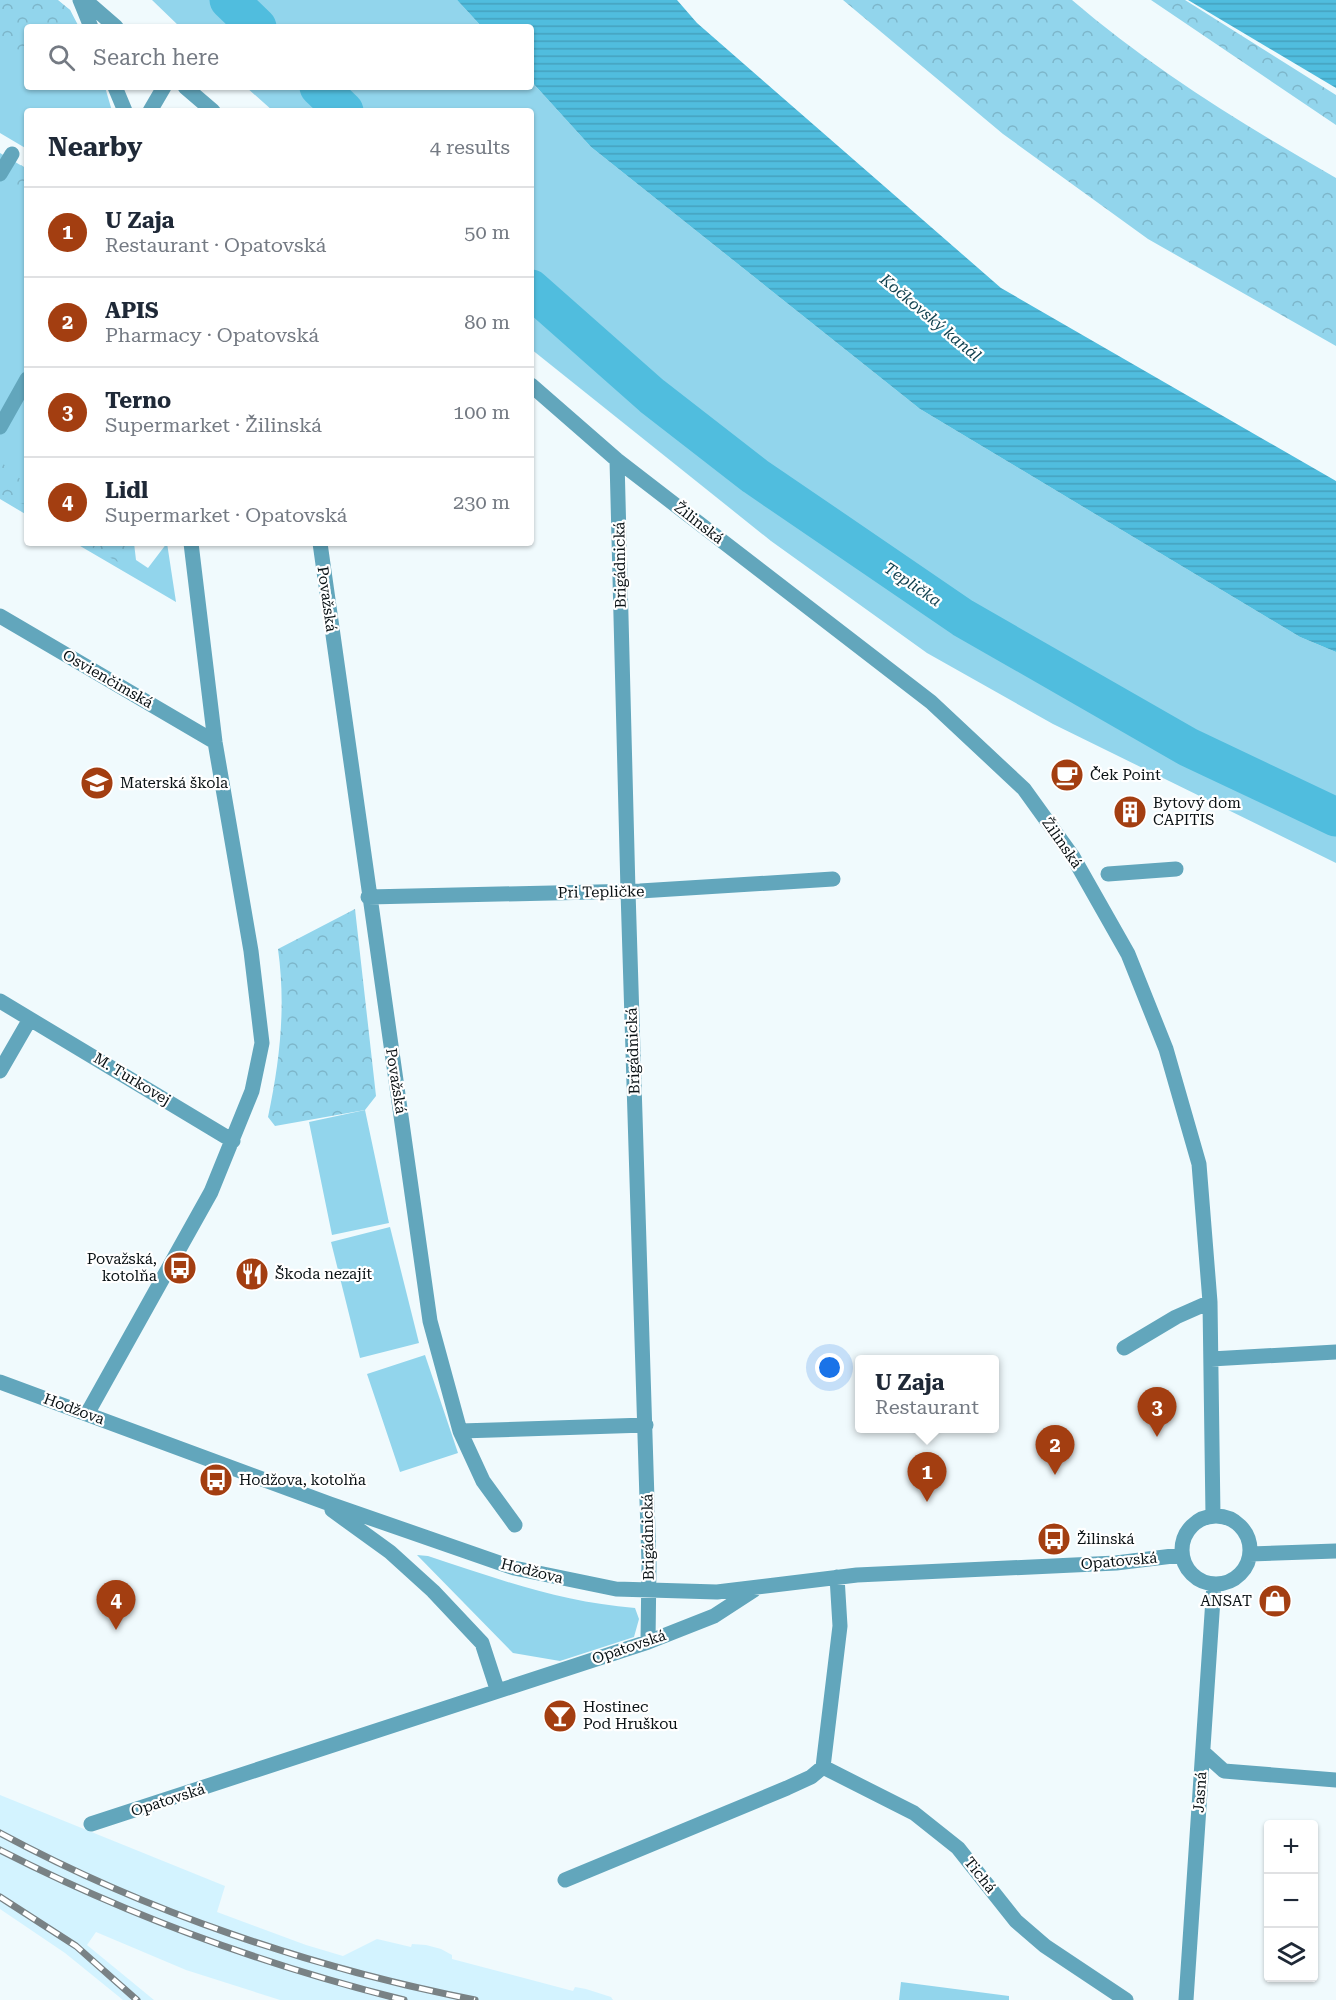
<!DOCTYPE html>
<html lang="en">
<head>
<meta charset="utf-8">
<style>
	:root { --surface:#fff; --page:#f6f6f7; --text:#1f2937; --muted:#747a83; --line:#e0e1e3; --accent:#a33e11 }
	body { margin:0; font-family:"Roboto Serif",serif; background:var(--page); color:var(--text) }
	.controls { position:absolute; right:18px; bottom:18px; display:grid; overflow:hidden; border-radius:6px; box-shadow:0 2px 4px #0004 }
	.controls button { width:54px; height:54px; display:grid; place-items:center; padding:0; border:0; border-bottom:2px solid var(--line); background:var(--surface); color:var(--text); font:30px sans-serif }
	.you { position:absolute; left:830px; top:1368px; width:21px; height:21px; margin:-15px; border:4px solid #fff; border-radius:50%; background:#1a73e8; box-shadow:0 0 0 9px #1a73e833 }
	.badge { display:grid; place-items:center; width:39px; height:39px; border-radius:50%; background:var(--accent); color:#fff; font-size:20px; font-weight:700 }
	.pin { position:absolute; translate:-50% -50px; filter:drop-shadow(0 2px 3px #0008) }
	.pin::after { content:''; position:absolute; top:32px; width:21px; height:18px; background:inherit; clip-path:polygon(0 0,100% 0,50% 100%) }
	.popup { position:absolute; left:855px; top:1355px; width:144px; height:78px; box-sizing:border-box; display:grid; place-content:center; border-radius:6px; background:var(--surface); filter:drop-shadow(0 2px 4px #0005); font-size:20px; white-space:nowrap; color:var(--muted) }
	.popup b { font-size:22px; color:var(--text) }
	.popup::after { content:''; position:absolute; left:50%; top:100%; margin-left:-12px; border:12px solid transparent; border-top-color:var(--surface) }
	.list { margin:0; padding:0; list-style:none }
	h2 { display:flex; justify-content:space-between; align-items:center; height:78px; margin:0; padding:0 24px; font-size:26px }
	h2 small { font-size:20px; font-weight:400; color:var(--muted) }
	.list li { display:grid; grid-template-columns:39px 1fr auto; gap:18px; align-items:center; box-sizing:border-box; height:90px; padding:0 24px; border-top:2px solid var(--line) }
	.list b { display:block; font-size:22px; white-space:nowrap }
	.list p { margin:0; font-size:20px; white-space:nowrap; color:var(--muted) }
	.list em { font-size:20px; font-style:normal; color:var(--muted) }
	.icon { flex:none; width:33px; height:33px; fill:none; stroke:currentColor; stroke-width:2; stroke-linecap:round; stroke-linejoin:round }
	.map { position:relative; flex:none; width:1336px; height:2000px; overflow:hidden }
	.search { position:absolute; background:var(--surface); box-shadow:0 2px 4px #0004; left:24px; top:24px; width:510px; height:66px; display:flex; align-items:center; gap:15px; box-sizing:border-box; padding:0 21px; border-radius:6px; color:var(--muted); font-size:22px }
	.panel { position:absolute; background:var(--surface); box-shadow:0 2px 4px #0004; left:24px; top:108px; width:510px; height:438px; border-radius:6px }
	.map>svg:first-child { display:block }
	.built { fill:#d3f3ff }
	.grass { fill:#92d5ec }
	.forest { fill:url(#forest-crowns) }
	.water { fill:url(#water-rules) }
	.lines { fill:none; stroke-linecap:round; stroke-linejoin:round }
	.river { stroke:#50bdde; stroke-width:39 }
	.minor { stroke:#62a6bc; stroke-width:15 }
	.rail-casing { stroke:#798285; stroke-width:7 }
	.rail { stroke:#fff; stroke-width:4.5; stroke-dasharray:14; stroke-linecap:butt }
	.labels { text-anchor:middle; stroke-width:4.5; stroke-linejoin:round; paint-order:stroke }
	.street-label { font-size:15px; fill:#091114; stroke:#fff }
	.poi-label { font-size:15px; fill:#091114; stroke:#fff; text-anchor:start }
	.water-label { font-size:16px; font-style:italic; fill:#134351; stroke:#fff }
</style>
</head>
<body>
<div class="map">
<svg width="1336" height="2000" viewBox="0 0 1336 2000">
	<defs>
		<pattern id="forest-crowns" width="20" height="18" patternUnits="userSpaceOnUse" patternTransform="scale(1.5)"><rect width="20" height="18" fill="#92d5ec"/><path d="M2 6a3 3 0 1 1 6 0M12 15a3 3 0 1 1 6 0" fill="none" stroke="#7db6ca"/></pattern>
		<pattern id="water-rules" width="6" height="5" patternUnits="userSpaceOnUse" patternTransform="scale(1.5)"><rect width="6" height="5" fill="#50bdde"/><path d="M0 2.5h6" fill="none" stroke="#44a1be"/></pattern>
	</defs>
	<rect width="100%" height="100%" fill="#f0fafd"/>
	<path class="built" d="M0 1795 225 1886 217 1912 306 1945 343 1956 377 1939 411 1947 412 1944 426 1945 441 1949 452 1955V1959L573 1991 575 1987 586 1989 611 1997 613 2000H280L186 1970 96 1932 87 1945 154 2000H123L65 1953 0 1909Z"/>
	<path class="grass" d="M0 0H57L70 10 78 27H27V87H105L112 111H27V149L0 133Z
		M152 0H457L482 27H180Z
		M531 81 591 147 920 409 1300 637 1336 652V863L1053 724 927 653 771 541 531 349V111H273L246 87H531Z
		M0 153 27 169V515L0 499Z
		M75 543H134L136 560 148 568 167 543 176 602Z
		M365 1110 389 1223 332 1235 309 1122Z
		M390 1227 419 1343 360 1358 331 1242Z
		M425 1355 458 1453 400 1472 367 1374Z
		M417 1555 428 1556C498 1579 560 1602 635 1608L639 1619 634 1637 560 1661 513 1653Z
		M901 1982 1009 1996V2000H899Z"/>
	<path class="forest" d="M0 0H58L70 10 79 27H27V52L0 45Z
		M843 0H1072C1152 69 1244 125 1336 178V346L1148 239 1003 134Z
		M1151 0H1185L1336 95V125Z
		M74 87H101L96 104Z
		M21 165 27 169V199L24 200 9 188Z
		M0 461 27 485V505L0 498Z
		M85 543H129L135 572Z
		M355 909 376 1096 365 1110 275 1126 268 1117C280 1060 286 1007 278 949Z"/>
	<path class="water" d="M457 0H677L697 23 1001 288 1336 481V652L1300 637 920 409 591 147 531 81V27H482Z
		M1188 0H1336V88Z"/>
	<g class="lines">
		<path class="river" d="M229 0 257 27
			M319 87 344 111
			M531 289 652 396 755 476 963 618 1188 747 1336 817"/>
		<path class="minor" d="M80 0 91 27
			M85 0 116 27
			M115 87 125 111
			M185 87 213 111
			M150 111 164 87
			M0 174 12 154
			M531 385 617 460 931 702 1024 789 1073 857 1128 954 1166 1049 1199 1164 1210 1302 1213 1516
			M0 427 27 379
			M617 460 628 891 649 1564 648 1642
			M320 543 430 1321 460 1431 646 1425
			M0 616 215 742
			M1108 874 1176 869
			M368 897 640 891 833 879
			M0 1001 233 1141
			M0 1071 30 1019
			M1124 1348 1176 1317 1210 1302
			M1211 1359 1336 1352
			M0 1382 330 1504 514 1568 616 1589 717 1592 857 1575 1116 1563 1181 1555
			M87 1414 211 1192 252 1091 262 1043 251 951 215 742 191 543
			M460 1431 483 1481 515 1525
			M332 1510 390 1552 433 1591 482 1643 497 1689
			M1182 1550a34 34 0 1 1 68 0a34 34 0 1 1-68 0Z
			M1250 1554 1336 1551
			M837 1577 840 1626 823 1767 914 1813 958 1848 1016 1921 1045 1946 1126 2000
			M1203 1752 1224 1771 1336 1780
			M91 1824 648 1642 714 1616 754 1590
			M565 1880 787 1788 811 1777 823 1767
			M1186 2000 1214 1584"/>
		<defs>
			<path id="rail" d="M0 1833C147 1912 312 1968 475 2000
				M0 1850C129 1916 264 1965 404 2000
				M0 1897 76 1946 137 2000"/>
		</defs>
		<use href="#rail" class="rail-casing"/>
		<use href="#rail" class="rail"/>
	</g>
	<defs>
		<symbol id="cafe-disc" viewBox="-11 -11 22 22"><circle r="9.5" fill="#a33e11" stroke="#fff"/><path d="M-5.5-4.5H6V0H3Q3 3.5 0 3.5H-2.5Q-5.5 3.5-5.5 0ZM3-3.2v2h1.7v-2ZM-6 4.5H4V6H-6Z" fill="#fff"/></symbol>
		<symbol id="school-disc" viewBox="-11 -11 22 22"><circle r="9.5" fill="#a33e11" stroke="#fff"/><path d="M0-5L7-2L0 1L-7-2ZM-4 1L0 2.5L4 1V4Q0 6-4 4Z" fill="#fff"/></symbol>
		<symbol id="building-disc" viewBox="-11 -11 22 22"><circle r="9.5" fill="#a33e11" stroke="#fff"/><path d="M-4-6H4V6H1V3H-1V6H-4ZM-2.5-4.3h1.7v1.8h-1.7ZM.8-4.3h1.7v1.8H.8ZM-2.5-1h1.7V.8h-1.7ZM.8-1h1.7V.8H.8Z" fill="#fff"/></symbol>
		<symbol id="bus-disc" viewBox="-11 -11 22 22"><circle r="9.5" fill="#a33e11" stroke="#fff"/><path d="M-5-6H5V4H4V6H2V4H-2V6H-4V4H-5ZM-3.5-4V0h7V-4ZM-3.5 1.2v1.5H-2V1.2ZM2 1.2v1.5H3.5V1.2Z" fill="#fff"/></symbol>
		<symbol id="restaurant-disc" viewBox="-11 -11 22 22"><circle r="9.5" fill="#a33e11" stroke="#fff"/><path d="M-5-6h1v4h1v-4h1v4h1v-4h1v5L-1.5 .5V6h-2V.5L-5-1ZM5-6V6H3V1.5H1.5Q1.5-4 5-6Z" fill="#fff"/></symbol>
		<symbol id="shop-disc" viewBox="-11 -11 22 22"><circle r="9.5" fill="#a33e11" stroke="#fff"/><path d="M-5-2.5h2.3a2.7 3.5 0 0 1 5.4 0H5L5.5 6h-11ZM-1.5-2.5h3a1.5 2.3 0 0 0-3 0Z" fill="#fff"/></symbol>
		<symbol id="bar-disc" viewBox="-11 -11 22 22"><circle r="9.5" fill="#a33e11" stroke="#fff"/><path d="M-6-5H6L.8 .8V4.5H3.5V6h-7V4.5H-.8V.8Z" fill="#fff"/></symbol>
	</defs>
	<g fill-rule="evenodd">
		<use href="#cafe-disc" x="1048" y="756" width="38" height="38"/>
		<use href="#school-disc" x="78" y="764" width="38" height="38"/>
		<use href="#building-disc" x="1111" y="793" width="38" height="38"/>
		<use href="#bus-disc" x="161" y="1249" width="38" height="38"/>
		<use href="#restaurant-disc" x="233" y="1255" width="38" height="38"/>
		<use href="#bus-disc" x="197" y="1461" width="38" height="38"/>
		<use href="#bus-disc" x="1035" y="1520" width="38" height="38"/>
		<use href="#shop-disc" x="1256" y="1582" width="38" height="38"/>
		<use href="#bar-disc" x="541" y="1697" width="38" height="38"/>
	</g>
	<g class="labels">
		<g class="street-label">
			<text transform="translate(699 523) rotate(38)" y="5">Žilinská</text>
			<text transform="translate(620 565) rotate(-91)" y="5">Brigádnická</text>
			<text transform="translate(327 599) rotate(82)" y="5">Považská</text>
			<text transform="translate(108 679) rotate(30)" y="5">Osvienčimská</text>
			<text transform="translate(1062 843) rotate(55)" y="5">Žilinská</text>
			<text transform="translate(601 892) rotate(-1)" y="5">Pri Tepličke</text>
			<text transform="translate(633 1051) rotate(-92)" y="5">Brigádnická</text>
			<text transform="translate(132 1079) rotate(31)" y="5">M. Turkovej</text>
			<text transform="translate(396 1081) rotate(81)" y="5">Považská</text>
			<text transform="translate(74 1409) rotate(20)" y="5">Hodžova</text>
			<text transform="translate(648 1537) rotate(-91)" y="5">Brigádnická</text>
			<text transform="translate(1119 1561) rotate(-5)" y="5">Opatovská</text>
			<text transform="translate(532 1571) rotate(14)" y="5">Hodžova</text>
			<text transform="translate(629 1647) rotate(-19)" y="5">Opatovská</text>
			<text transform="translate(1200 1792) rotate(-86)" y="5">Jasná</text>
			<text transform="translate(168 1800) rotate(-18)" y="5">Opatovská</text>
			<text transform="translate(980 1875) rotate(52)" y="5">Tichá</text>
		</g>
		<g class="poi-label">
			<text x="1090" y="780">Ček Point</text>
			<text x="120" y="788">Materská škola</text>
			<text x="1153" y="808">Bytový dom<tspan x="1153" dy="17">CAPITIS</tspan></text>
			<text x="157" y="1264" text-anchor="end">Považská,<tspan x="157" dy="17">kotolňa</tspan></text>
			<text x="275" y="1279">Škoda nezajít</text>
			<text x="239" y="1485">Hodžova, kotolňa</text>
			<text x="1077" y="1544">Žilinská</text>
			<text x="1252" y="1606" text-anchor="end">ANSAT</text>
			<text x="583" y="1712">Hostinec<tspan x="583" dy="17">Pod Hruškou</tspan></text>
		</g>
		<g class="water-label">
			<text transform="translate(931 317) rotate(40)" y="6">Kočkovský kanál</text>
			<text transform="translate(913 584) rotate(34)" y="6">Teplička</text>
		</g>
	</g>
</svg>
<div class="controls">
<button>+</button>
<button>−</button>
<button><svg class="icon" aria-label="layers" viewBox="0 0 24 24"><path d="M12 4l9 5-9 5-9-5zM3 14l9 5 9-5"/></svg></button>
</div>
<div class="you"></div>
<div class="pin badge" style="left:927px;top:1502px">1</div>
<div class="popup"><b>U Zaja</b>Restaurant</div>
<div class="pin badge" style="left:1055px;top:1475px">2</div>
<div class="pin badge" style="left:1157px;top:1437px">3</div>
<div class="pin badge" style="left:116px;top:1630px">4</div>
<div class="search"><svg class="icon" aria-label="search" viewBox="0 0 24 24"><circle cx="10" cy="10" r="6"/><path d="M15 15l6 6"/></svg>Search here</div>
<section class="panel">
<h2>Nearby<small>4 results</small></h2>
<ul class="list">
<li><span class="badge">1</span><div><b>U Zaja</b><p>Restaurant · Opatovská</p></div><em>50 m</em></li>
<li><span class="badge">2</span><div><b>APIS</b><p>Pharmacy · Opatovská</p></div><em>80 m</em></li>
<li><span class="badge">3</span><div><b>Terno</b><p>Supermarket · Žilinská</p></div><em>100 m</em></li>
<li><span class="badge">4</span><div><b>Lidl</b><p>Supermarket · Opatovská</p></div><em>230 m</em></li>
</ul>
</section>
</div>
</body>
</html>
